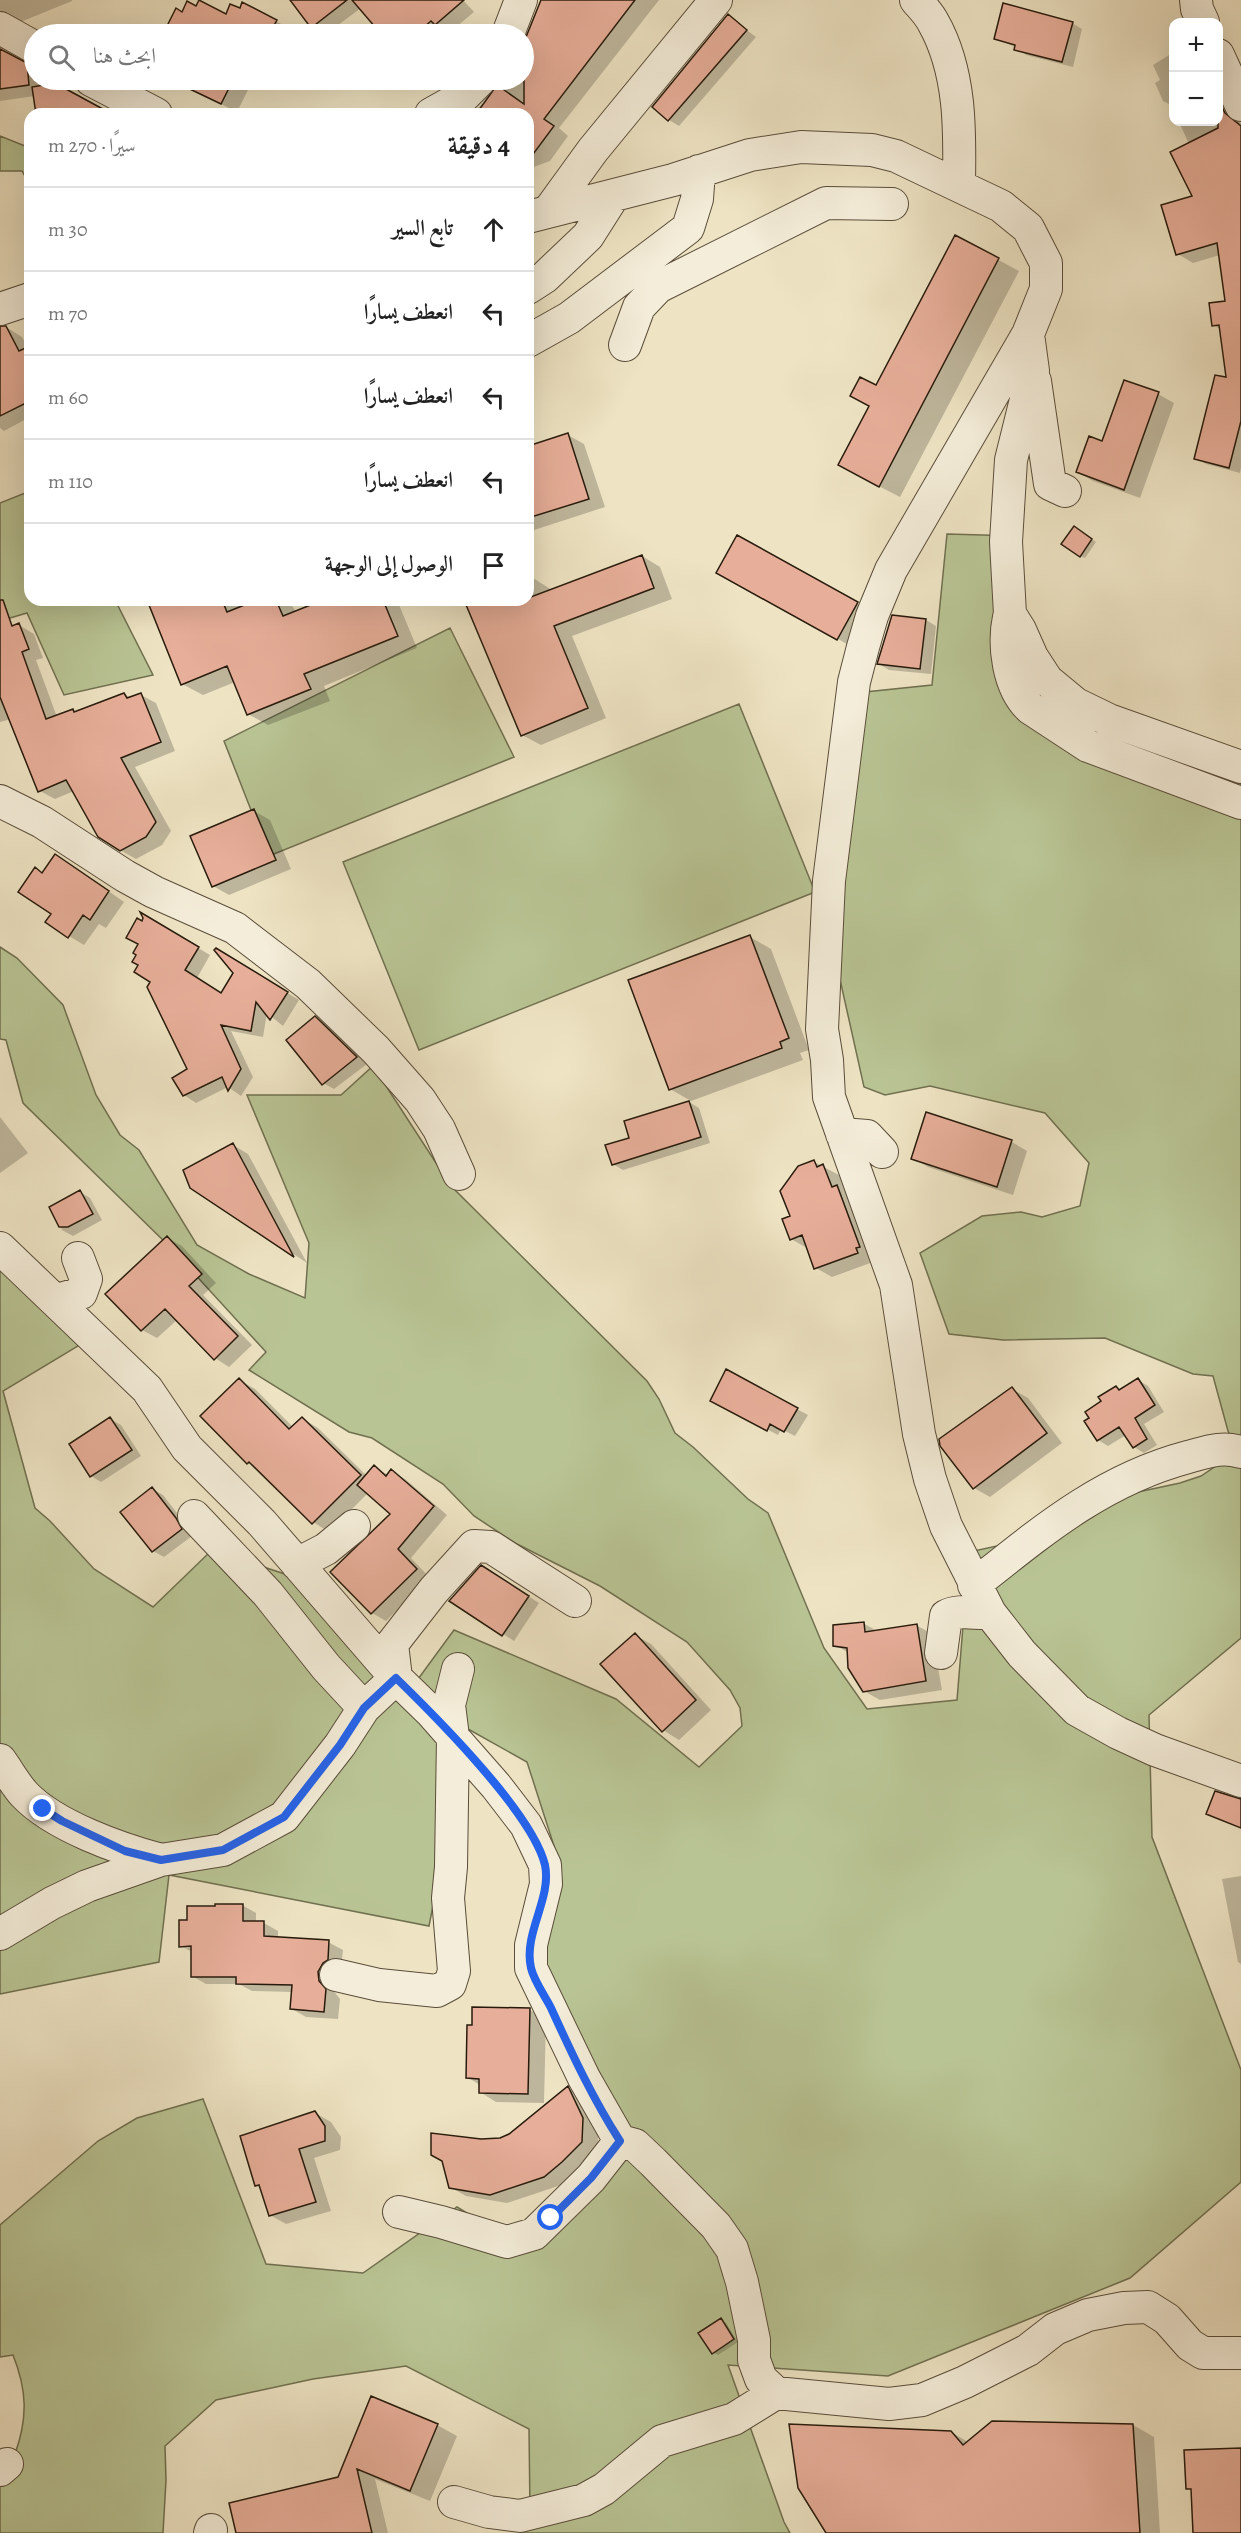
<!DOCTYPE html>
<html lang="ar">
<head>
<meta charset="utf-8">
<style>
	:root { --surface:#fff; --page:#f6f6f6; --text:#222; --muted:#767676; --line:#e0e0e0 }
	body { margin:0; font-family:Alegreya,Amiri,serif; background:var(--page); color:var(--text); direction:rtl }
	.controls { position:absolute; right:18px; top:18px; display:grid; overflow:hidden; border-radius:12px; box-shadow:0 6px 24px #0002 }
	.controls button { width:54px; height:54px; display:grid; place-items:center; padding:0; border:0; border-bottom:2px solid var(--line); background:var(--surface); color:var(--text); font:30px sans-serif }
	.stop { position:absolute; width:18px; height:18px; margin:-14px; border:4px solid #2563eb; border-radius:50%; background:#fff }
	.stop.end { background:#2563eb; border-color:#fff; box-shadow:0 2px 6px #0008 }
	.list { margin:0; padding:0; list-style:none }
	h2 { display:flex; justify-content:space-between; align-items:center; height:78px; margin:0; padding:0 24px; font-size:26px }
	h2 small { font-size:20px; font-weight:400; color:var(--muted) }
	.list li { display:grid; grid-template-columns:39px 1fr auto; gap:18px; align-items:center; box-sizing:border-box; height:84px; padding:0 24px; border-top:2px solid var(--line) }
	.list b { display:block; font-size:22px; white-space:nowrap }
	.list em { font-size:20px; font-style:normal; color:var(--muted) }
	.icon { flex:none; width:33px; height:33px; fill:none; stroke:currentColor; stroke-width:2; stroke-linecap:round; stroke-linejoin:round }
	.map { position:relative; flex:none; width:1241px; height:2533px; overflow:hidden; direction:ltr }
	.search { position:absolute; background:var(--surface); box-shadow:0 6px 24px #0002; left:24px; top:24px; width:510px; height:66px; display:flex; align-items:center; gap:15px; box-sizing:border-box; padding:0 21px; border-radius:33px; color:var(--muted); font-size:22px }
	.panel { position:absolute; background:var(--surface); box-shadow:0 6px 24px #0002; left:24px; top:108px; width:510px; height:498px; border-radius:18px; direction:rtl }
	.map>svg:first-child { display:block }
	.green { fill:#b9c494; stroke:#707050; stroke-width:1.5 }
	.shadow { fill:#0003 }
	.building { fill:#e7ae99; stroke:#281b0c; stroke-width:1.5 }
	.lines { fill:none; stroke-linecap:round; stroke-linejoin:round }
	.street-casing { stroke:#5a4d3a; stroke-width:34 }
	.street { stroke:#f4edd9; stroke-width:32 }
	.route { stroke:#2563eb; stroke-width:8 }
</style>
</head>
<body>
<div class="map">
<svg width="1241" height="2533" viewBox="0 0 1241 2533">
	<rect width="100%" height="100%" fill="#eee4c4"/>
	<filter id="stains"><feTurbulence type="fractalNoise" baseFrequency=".00333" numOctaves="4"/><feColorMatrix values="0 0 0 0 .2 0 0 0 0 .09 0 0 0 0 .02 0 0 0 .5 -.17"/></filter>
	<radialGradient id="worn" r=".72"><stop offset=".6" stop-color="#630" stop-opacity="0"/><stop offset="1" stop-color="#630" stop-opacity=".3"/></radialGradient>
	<path class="green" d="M0 136 30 148V185L22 171H0Z
		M30 491V600H115L153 675 64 695 27 613 0 621V503Z
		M947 534 1020 536 1007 607 1069 683 1241 777V1638L1149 1715 1152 1837 1241 2070V2182L1130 2278 888 2376 728 2365 784 2522 790 2533H522L530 2513 529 2429 406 2366 313 2379 216 2400 165 2446 166 2480 163 2533H0V2461L15 2454C28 2418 27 2390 13 2355L0 2357V2225L98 2141 137 2118 203 2099 266 2264 363 2273 457 2207 529 2251 633 2136 534 1950 555 1849 527 1762 468 1729 429 1926 169 1875 159 1962 0 1994V1260L88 1340 3 1391 35 1508 50 1521 94 1569 153 1607 212 1550 303 1580 402 1701 454 1630 616 1699 699 1767 742 1726 740 1708 730 1690 687 1642 600 1586 515 1543 474 1516 443 1484 372 1438 349 1432 249 1370 266 1352 169 1246 23 1103 6 1040 0 1039V947L17 958 63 1005 96 1095 120 1135 139 1150 197 1245 249 1274 305 1298 309 1243 247 1095H341L373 1066 451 1186 647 1381 659 1399 675 1433 693 1447 748 1499 768 1513 824 1648 867 1709 957 1700 969 1552 997 1546 1138 1492 1180 1483 1201 1476 1238 1451 1228 1431 1213 1376 1193 1374 1105 1338 1003 1340 949 1334 920 1253 982 1216 1021 1212 1042 1217 1080 1206 1089 1163 1045 1113 930 1086 885 1095 864 1087 837 966 856 758 865 692 932 685Z
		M450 628 514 757 269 856 224 741Z
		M739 704 815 892 419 1050 343 862Z"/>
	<path class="shadow" d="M0 0H72V1L23 21H11L0 15Z
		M292 0H463L474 12 450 32 445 29 439 34H383L361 8 326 34 312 27Z
		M541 0H659L559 128 568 136 550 161 528 169V114H471L494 94 503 80H524V45Z
		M243 4 300 34H172L183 14 197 8 226 16 240 10Z
		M728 16 756 37 679 126 669 120Z
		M1072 23 1082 29 1073 67 1026 55 1016 47 996 39Z
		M0 50 34 69V80H45V86L108 114H38L35 96 0 101Z
		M1174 52V111L1171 105 1163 101 1155 83 1160 80 1153 65Z
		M1218 77 1241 124V353L1222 330 1213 325 1227 302 1220 255 1193 263 1178 254 1194 196 1189 144 1179 122H1218Z
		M173 80H253L237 112Z
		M956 237 1019 271 900 497 861 477 871 407 877 387Z
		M0 327H6L22 337 28 348 30 347V417L4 431 0 428Z
		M1125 382 1158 394 1174 403 1140 498 1093 481 1077 472 1103 443Z
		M1241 383V468L1240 473 1206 464 1196 458Z
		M568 435 584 444 605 507 528 532V448Z
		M1079 531 1096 542 1085 558 1080 556Z
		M738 538 873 613 854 648 719 572Z
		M642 556 660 567 672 599 572 636 606 718 541 745 522 735 479 600H528V580L533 578 552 590Z
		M148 600H236L240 608 261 600H282L293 607 296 612 327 600H397L417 648 324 686 330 701 268 725 248 714 235 682 203 695 182 684Z
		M926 620 936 626 931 674 889 670 879 664Z
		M19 625 34 634 43 658 36 660 57 717 73 711 77 713 124 694 131 698 141 695 156 703 175 751 135 767 171 831 162 845 136 859 120 850 74 791 55 799 40 791 11 719 0 722V632Z
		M254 811 270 820 291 869 229 895 213 886Z
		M71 865 124 902 106 928 99 924 84 945 69 936 53 914 43 874Z
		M144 916 210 955 197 978 222 995 235 973 217 950 299 1000 283 1026 267 1013 263 1037 231 1031 253 1077 241 1096 228 1087 196 1103 184 1095 189 1070 152 981 140 965V944Z
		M750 937 771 949 809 1050 800 1053 803 1060 691 1101 670 1089Z
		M316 1018 326 1024 367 1064 334 1089 323 1083Z
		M689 1102 699 1108 710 1143 623 1170 613 1164 631 1139Z
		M927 1114 1012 1142 1027 1151 1013 1195 928 1167 913 1158Z
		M0 1117 28 1153 0 1173Z
		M233 1145 248 1154 307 1263 191 1187Z
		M814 1162 839 1175 845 1191 853 1196 873 1262 832 1277 816 1268 807 1248 791 1239 792 1217Z
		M80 1192 90 1198 102 1220 73 1236 62 1230 51 1207Z
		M167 1238 182 1246 216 1283 203 1295 252 1345 229 1367 215 1358 177 1320 157 1338 142 1330Z
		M726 1371 808 1415 795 1436 781 1429 778 1435 722 1406Z
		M239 1380 255 1389 293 1427 302 1418 318 1428 367 1476 374 1467 388 1475 391 1471 405 1479 447 1515 411 1558 430 1578 386 1621 372 1613 392 1514 368 1493 329 1532 313 1522 260 1469 248 1463Z
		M1138 1380 1148 1386 1164 1412 1144 1424 1157 1445 1144 1453 1134 1447 1126 1435 1108 1446 1098 1440 1104 1402 1116 1387 1121 1390Z
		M1012 1389 1028 1398 1062 1443 990 1497 974 1488Z
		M110 1419 121 1425 141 1456 101 1482 91 1476Z
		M152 1489 163 1495 187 1526 192 1536 164 1557 153 1551 122 1512Z
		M492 1573 539 1603 514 1641 451 1600Z
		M863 1623 877 1631 916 1625 932 1634 942 1690 880 1700 864 1691 849 1653 835 1645Z
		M635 1635 651 1644 711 1710 679 1740 663 1730Z
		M1241 1876V1964L1238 1962 1222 1879Z
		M242 1905 256 1913V1923H264L278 1931V1938L328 1942 343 1950 341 1968 333 1990 340 1999 338 2019 306 2017 292 2009 293 1992 252 1991 239 1984H206L192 1976V1952L181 1946 189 1922Z
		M530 2010 546 2019 544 2103 496 2102 480 2092V2085L467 2077Z
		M568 2088 584 2097 599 2128 597 2152 578 2171 561 2185 507 2203 466 2196 450 2187 481 2140 500 2139 510 2135Z
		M315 2113 331 2122 341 2137 340 2150 314 2158 331 2211 286 2224 270 2215 262 2188 256 2185Z
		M721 2320 726 2323 738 2342 718 2355 713 2352Z
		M437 2425 457 2436 430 2501 375 2479 388 2533H238Z
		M1133 2425 1154 2437 1160 2533H828L951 2432 968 2442Z"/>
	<path class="building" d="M199 0 226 14 230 4 240 8 242 2 277 20 269 34H163L176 8 182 12 187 1 196 6Z
		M290 0H347L311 28Z
		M352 0H464L435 25 431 21 416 34H381Z
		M541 0H635L544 119 554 126 528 161V114H476L497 85 524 104V42Z
		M1003 3 1073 22 1062 62 1014 50 1015 45 994 39Z
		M728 14 747 30 668 121 652 107Z
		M0 49 27 63 29 85 0 89Z
		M171 80H233L221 104Z
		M55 83 112 114H36L32 87Z
		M1218 99 1225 113 1241 126V421L1229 468 1194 459 1215 375 1226 377 1219 325 1212 326 1209 303 1225 301 1217 243 1176 255 1161 205 1192 196 1170 152 1218 128Z
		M955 235 999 258 879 487 838 465 869 406 850 396 860 377 876 385Z
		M0 326H6L19 351 30 346V401L0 416Z
		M1124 380 1159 392 1124 490 1076 472 1089 436 1102 441Z
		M568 433 589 499 528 518V446Z
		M1074 526 1092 539 1080 557 1061 544Z
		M737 535 858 602 837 640 716 573Z
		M642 555 654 588 554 626 588 708 521 736 464 600H528V598Z
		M0 600H3L12 626 19 623 29 649 22 652 46 719 73 709 74 712 124 693 127 698 141 693 161 742 121 758 156 822 146 837 120 851 98 837 66 780 38 792 0 697Z
		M147 600H222L227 612 257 600H276L283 616 323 600H383L398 636 304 674 311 689 247 715 227 666 181 685Z
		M892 615 926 619 920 669 877 664Z
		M254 809 276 860 212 887 190 836Z
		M55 854 109 891 90 920 83 915 68 938 45 922 51 914 18 892 35 867 42 873Z
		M140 912 199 947 185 970 221 993 233 973 214 950 216 948 288 992 270 1020 256 1002 251 1031 221 1025 241 1069 228 1091 222 1077 183 1096 172 1078 187 1069 147 987 150 982 134 972 138 965 132 962 136 955 133 953 138 944 126 938 137 918 142 921 143 918Z
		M750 935 789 1038 780 1042 782 1048 669 1090 628 980Z
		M315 1016 357 1057 322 1085 286 1040Z
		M689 1101 701 1137 612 1165 605 1145 629 1138 624 1121Z
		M926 1112 1012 1140 997 1187 911 1159Z
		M233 1143 294 1257 190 1188 183 1170Z
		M814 1160 817 1167 823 1164 832 1187 837 1185 860 1247 856 1248 858 1253 814 1269 802 1235 790 1240 782 1219 790 1216 780 1191 798 1166Z
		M80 1190 93 1214 68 1227H59L49 1207Z
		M167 1236 202 1274 189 1286 238 1336 214 1360 165 1309 141 1331 105 1294Z
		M726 1369 798 1408 784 1432 770 1424 767 1431 710 1401Z
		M239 1378 289 1429 302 1417 361 1475 312 1524 249 1462 247 1464 200 1416Z
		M1138 1378 1155 1405 1135 1418 1147 1439 1133 1448 1119 1427 1097 1441 1084 1421 1089 1418 1085 1412 1101 1401 1098 1397 1116 1386 1119 1390Z
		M1012 1387 1047 1433 973 1489 940 1446 939 1439Z
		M110 1417 132 1450 90 1477 69 1444Z
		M374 1465 386 1476 391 1469 434 1506 398 1549 417 1569 371 1614 330 1572 390 1514 357 1485Z
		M152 1487 176 1518 182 1529 152 1552 120 1512Z
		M481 1565 529 1596 502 1636 449 1601Z
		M864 1622 865 1632 917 1624 926 1681 863 1692 848 1668 847 1648 833 1646V1625Z
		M635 1633 696 1700 662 1732 600 1664Z
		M1215 1791 1241 1799V1828L1206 1814Z
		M215 1904H243V1921H264V1936L329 1940 328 1960 323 1963 318 1972 319 1981 326 1989 324 2012 290 2009 292 1985 236 1984V1977H191V1946L179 1947V1920H187V1906H215Z
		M472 2007 530 2008 528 2094 479 2093V2079L466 2078 467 2025H472Z
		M568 2086 583 2118 582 2142 562 2162 544 2177 490 2195 449 2188 442 2161 431 2155V2133L481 2139 500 2138 509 2134Z
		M315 2111 325 2126V2141L299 2149 316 2202 269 2216 259 2185 255 2186 240 2136Z
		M721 2318 734 2339 712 2354 698 2333Z
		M371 2396 438 2424 410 2491 357 2469 372 2533H236L229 2503 338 2477Z
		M992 2421 1133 2424 1140 2533H826L798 2488 789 2424 951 2431 963 2445Z
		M1241 2448V2533H1193L1191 2489H1186L1184 2450Z"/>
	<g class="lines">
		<defs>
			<path id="street" d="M916 0C922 7 929 14 933 22 961 71 960 131 959 184
				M1196 0 1197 9 1203 22
				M0 28 34 47
				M508 34 521 0
				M1218 55 1241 105
				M91 80 156 114
				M431 114 465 95 480 80
				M548 212 593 150 716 0
				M528 217 673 180 750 155 801 147 872 150 896 156 1001 206 1028 228 1046 263V289L1028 334 891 570 872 616 863 647 854 682 829 881 822 1029 827 1060 829 1097 896 1285 919 1434 930 1479 946 1526 990 1613 1022 1654 1077 1710 1118 1733 1155 1750 1241 1781
				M528 288 545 277 588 236 614 195
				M0 309 30 299
				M1028 334 1033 371 1011 460 1006 542 1010 614 1020 630 1032 657 1047 680 1076 704 1109 720 1241 767
				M528 341 569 318 688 228 697 199 699 171
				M625 345 639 307 658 287 826 203 892 204
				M1035 381 1050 484 1065 491
				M1009 617C1003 645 1008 687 1030 708L1088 746 1241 803
				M0 801 42 822 125 876 154 892 235 928 308 984 376 1050 420 1100 439 1129 459 1174
				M842 1134 867 1136 882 1152
				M0 1248 147 1389 187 1448 262 1523 396 1678 431 1712 496 1786 526 1825 545 1865 546 1884 531 1945V1968L584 2078 620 2141 591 2178 534 2234 507 2242 441 2222 399 2212
				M57 1300 81 1293 86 1279 78 1258
				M194 1516 268 1594 326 1667 364 1708
				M297 1564 326 1549 354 1526
				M974 1585C1042 1531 1102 1480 1188 1457 1207 1452 1222 1446 1241 1452
				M941 1653 946 1616C958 1609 975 1614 990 1613
				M0 1760C8 1771 15 1784 24 1794 54 1826 120 1849 161 1860
				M0 1934 52 1903 87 1886 161 1860 223 1850 284 1817 340 1745 364 1708 396 1678 392 1644 434 1590 474 1546 491 1547 575 1601
				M336 1975 379 1985 437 1991 450 1984 454 1971 448 1898 451 1867 453 1737 449 1705 458 1669
				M620 2141 635 2145 653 2162 716 2226 732 2249 742 2282 754 2340V2360L761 2379 776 2393 889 2404 922 2400 965 2382 1028 2350 1055 2329 1088 2315 1124 2308 1148 2307 1167 2319 1190 2345 1203 2353H1241
				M0 2470 7 2464
				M454 2502 489 2512 520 2516 584 2500 604 2489 662 2441 734 2419 776 2393
				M210 2533 211 2530"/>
		</defs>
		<use href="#street" class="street-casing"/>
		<use href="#street" class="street"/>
	</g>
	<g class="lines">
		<path class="route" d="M43 1809 62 1821 125 1851 161 1860 223 1850 284 1817 340 1745 364 1708 396 1678C435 1716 533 1814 545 1865 552 1899 523 1933 531 1968 534 1981 545 1996 551 2008 572 2054 593 2099 620 2141L591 2178 551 2218"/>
	</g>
	<rect width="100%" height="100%" filter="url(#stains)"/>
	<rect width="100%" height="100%" fill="url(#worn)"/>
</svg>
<div class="controls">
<button>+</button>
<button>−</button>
</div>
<div class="stop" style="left:551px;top:2218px"></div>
<div class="stop end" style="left:43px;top:1809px"></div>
<div class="search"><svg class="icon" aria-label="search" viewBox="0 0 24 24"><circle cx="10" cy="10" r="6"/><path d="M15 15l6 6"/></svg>ابحث هنا</div>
<section class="panel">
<h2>4 دقيقة<small>سيرًا · 270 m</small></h2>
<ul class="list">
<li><svg class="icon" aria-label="ahead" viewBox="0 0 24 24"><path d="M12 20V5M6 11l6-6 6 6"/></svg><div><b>تابع السير</b></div><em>30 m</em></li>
<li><svg class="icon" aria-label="left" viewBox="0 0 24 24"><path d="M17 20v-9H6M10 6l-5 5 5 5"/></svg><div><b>انعطف يسارًا</b></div><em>70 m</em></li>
<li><svg class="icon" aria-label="left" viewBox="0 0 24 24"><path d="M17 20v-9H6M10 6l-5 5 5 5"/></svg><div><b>انعطف يسارًا</b></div><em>60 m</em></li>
<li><svg class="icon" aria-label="left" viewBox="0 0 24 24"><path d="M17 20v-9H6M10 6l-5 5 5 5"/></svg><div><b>انعطف يسارًا</b></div><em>110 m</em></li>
<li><svg class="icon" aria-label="arrive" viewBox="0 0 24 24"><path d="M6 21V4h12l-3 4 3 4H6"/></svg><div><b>الوصول إلى الوجهة</b></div></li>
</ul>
</section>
</div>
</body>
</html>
